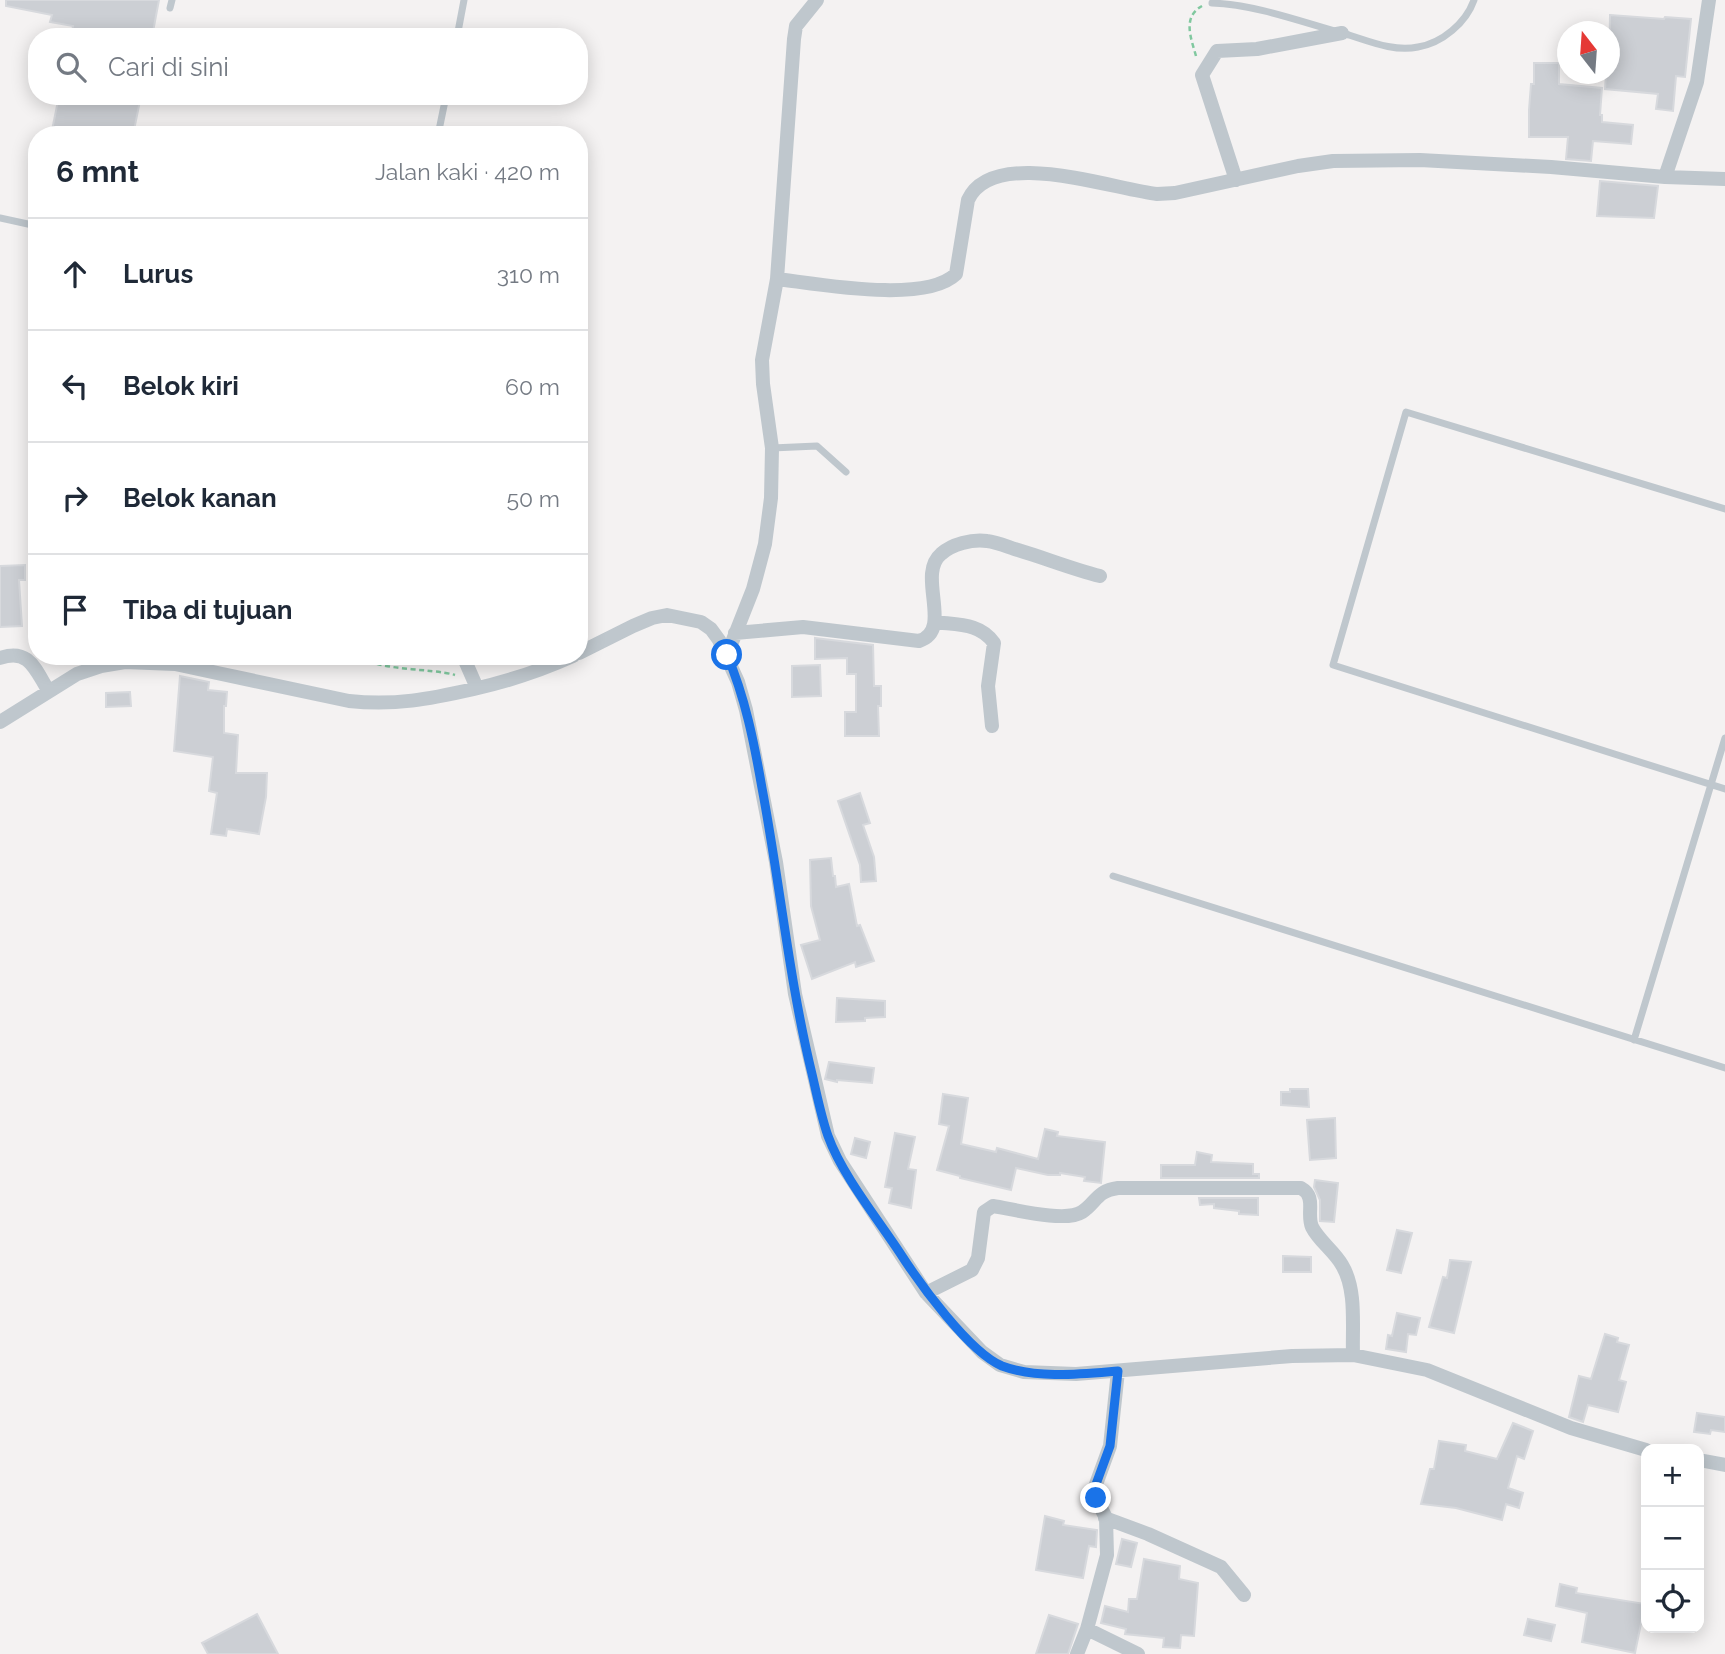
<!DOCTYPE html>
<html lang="id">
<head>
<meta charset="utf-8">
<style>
	:root { --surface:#fff; --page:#f6f6f7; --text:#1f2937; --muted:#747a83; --line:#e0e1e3 }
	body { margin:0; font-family:Raleway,sans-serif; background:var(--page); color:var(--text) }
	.controls { position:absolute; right:21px; bottom:21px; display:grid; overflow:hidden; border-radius:14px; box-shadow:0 4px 18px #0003 }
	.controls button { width:63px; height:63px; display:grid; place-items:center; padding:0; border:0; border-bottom:2px solid var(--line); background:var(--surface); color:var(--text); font:35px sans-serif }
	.compass { position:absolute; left:1557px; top:21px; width:63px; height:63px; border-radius:50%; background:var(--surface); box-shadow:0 4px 18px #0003; rotate:343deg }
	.stop { position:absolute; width:21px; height:21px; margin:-16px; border:5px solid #1a73e8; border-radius:50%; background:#fff }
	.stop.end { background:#1a73e8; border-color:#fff; box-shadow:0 2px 7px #0008 }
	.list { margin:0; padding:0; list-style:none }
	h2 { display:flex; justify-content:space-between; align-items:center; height:91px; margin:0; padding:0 28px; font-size:30px }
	h2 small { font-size:23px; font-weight:400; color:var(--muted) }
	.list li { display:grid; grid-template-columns:46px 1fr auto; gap:21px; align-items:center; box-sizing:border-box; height:112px; padding:0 28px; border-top:2px solid var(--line) }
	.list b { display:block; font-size:26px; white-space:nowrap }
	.list em { font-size:23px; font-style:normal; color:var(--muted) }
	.icon { flex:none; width:38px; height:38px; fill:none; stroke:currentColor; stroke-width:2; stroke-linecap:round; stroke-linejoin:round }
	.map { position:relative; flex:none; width:1725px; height:1654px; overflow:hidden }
	.search { position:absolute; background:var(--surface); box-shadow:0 4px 18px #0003; left:28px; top:28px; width:560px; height:77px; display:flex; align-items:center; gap:18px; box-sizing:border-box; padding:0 24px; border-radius:28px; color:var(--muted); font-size:26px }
	.panel { position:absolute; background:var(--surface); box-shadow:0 4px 18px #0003; left:28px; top:126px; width:560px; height:539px; border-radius:28px }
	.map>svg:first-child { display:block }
	.building { fill:#cccfd4; stroke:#d7d9dd; stroke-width:2 }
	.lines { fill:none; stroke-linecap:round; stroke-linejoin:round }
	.path { stroke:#80c89f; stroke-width:2.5; stroke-dasharray:5 3.5; stroke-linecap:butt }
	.service { stroke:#bfc7cd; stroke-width:7 }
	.minor { stroke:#bfc7cd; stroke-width:14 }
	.route { stroke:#1a73e8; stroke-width:9 }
</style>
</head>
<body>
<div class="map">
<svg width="1725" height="1654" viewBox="0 0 1725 1654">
	<rect width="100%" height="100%" fill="#f4f2f2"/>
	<path class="building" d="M6 0H159L152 37H71L73 26 50 22 52 15 6 6Z
		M1610 15 1664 19 1665 17 1691 19 1685 77 1676 76 1673 111 1656 109 1658 94 1605 89 1606 74H1609Z
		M1534 63H1559V84L1602 88 1600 115H1602V122L1633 125 1631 144 1593 141 1591 161 1566 159 1568 137H1529V110L1531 84H1534Z
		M59 96H141L133 135H51Z
		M1600 181 1658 186 1654 218 1597 216Z
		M25 565V580H19L22 626 0 627V566Z
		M815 638 873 645 874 686H881V706H878L879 736H845V712H856V674H847V658L815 659Z
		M820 665 821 696 792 697V666Z
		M180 676 209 682 208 690 227 692 226 706H224V733L238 735 236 773H267L266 797 259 834 227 829 226 836 211 834 217 793 209 791 213 757 174 751Z
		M130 692 131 706 106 707V693Z
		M860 793 870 823 863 825 874 857 876 881 861 882 860 865 838 801Z
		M831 858 833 876H835L836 887 849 884 857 926 860 925 874 961 856 967 855 962 812 979 801 945 820 940 811 906 810 860Z
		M837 998 885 1001V1017L865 1018V1021L836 1022Z
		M829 1062 874 1068 872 1083 837 1080V1082L825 1079Z
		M1290 1089H1308L1309 1107 1281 1105V1092H1290Z
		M943 1094 968 1098 961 1144 996 1152 997 1148 1038 1159 1045 1129 1058 1132 1057 1136 1105 1142 1101 1183 1084 1181 1085 1177 1060 1173V1175H1048L1016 1168 1011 1190 960 1178V1176L937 1170 949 1126 939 1124Z
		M1335 1118 1336 1158 1310 1160 1307 1120Z
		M895 1133 915 1137 908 1169 916 1170 911 1208 889 1203 892 1188 885 1187Z
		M855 1138 870 1142 866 1158 851 1154Z
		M1197 1152 1212 1155 1211 1162 1253 1164V1174H1259V1178H1161V1165H1195Z
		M1315 1180 1338 1183 1334 1222 1320 1221V1200L1314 1187Z
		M1199 1198H1258V1215L1239 1214V1211L1214 1208V1204L1200 1205Z
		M1397 1230 1412 1233 1401 1273 1387 1270Z
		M1283 1256 1311 1257V1272H1283Z
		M1450 1260 1471 1262 1454 1333 1429 1327 1443 1277 1447 1278Z
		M1397 1313 1420 1318 1416 1335 1408 1334 1406 1352 1386 1349 1388 1335 1392 1336Z
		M1605 1334 1618 1338 1617 1342 1629 1345 1619 1380 1626 1382 1618 1412 1588 1405 1583 1422 1569 1417 1579 1376 1591 1379Z
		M1697 1413 1725 1417V1432L1711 1430 1710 1434 1694 1432Z
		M1513 1423 1533 1431 1524 1459 1517 1456 1508 1488 1523 1493 1519 1508 1506 1504 1502 1520 1456 1508 1421 1504 1430 1469H1434L1439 1441 1466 1445 1465 1451 1497 1459Z
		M1045 1516 1064 1521 1063 1525 1097 1530 1096 1547 1089 1546 1083 1578 1036 1570Z
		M1122 1539 1137 1543 1131 1567 1116 1564Z
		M1144 1559 1180 1566 1179 1579 1198 1583 1194 1636 1181 1635 1180 1648 1163 1647 1164 1638 1125 1634 1126 1629 1101 1623 1105 1606 1128 1612 1129 1599H1137Z
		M1560 1584 1577 1588 1576 1593 1645 1604 1635 1653 1582 1642 1587 1613 1556 1606Z
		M257 1614 278 1654H208L202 1643Z
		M1049 1615 1078 1624 1068 1654H1036Z
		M1528 1619 1555 1625 1551 1641 1524 1635Z"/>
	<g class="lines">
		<path class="path" d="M1196 56C1191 38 1182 17 1202 6
			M362 656C375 671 432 668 455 675"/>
		<path class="service" d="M1212 3C1259 5 1304 23 1349 35 1371 42 1395 52 1418 47 1442 43 1466 23 1474 0
			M170 8 172 0
			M457 37 464 0
			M438 135 446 96
			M0 218 37 226
			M772 448 817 446 846 472
			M1725 509 1406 412 1333 665 1725 789
			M1113 876 1725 1068
			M1634 1040 1725 738"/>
		<path class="minor" d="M1665 177 1725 179
			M1236 180 1202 75 1217 51 1257 49 1342 33
			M777 279C819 284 925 304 956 274L968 200C993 146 1112 189 1157 194L1175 193 1298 166 1333 161 1420 160 1551 167 1665 177 1697 82 1709 0
			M935 622C958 625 980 623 994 643L988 686 992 726
			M735 633 803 627 919 641C954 630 916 575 941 554 952 544 972 539 987 541 997 542 1008 547 1018 550 1045 558 1072 569 1100 576
			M579 653 633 626 652 618 667 615 701 622 711 629 719 640 738 682 746 710 776 862 795 994 828 1136 840 1161 926 1293 982 1352 1000 1365 1024 1372 1076 1374 1292 1356 1353 1355 1427 1370 1571 1428 1646 1450
			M727 655 753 589 765 544 771 498 772 448 763 384 762 360 777 279 794 39 796 26 817 0
			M463 656 477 688
			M0 658C29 648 35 669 48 690
			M0 722 77 674 101 666 125 662 175 664 349 701C395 706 429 699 474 689 509 681 540 671 573 656
			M926 1293 972 1270 978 1258 984 1212 993 1206C1013 1209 1065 1223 1082 1212 1097 1202 1096 1191 1118 1188H1301C1317 1197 1306 1213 1312 1227 1319 1241 1334 1251 1342 1265 1357 1290 1352 1326 1353 1355
			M1699 1460 1725 1465
			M1105 1518 1148 1534 1221 1567 1244 1595
			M1087 1629 1138 1654
			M1077 1654 1087 1629 1107 1555 1106 1518 1096 1498 1095 1487 1110 1446 1118 1371"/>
	</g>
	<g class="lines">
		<path class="route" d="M727 655C745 697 754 742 762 788 780 883 789 980 812 1074 817 1095 821 1116 828 1136 842 1175 877 1218 900 1253 920 1284 969 1352 1002 1366 1037 1379 1081 1374 1118 1371L1110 1446 1095 1487 1096 1498"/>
	</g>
</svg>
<div class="controls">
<button>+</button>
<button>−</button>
<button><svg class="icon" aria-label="locate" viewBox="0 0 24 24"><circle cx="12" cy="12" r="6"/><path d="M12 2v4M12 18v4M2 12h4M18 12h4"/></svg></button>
</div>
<svg class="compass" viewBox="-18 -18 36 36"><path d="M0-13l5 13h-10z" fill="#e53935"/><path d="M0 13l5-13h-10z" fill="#747a83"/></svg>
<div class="stop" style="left:727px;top:655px"></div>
<div class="stop end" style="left:1096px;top:1498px"></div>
<div class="search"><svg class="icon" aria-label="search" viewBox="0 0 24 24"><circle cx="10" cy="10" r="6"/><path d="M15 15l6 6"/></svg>Cari di sini</div>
<section class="panel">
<h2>6 mnt<small>Jalan kaki · 420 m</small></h2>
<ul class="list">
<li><svg class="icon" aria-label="ahead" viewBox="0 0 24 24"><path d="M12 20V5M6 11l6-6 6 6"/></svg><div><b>Lurus</b></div><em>310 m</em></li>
<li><svg class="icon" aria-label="left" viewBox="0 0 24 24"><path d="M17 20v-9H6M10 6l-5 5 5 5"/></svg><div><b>Belok kiri</b></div><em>60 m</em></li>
<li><svg class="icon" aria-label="right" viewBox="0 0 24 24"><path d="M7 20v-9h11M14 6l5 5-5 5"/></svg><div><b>Belok kanan</b></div><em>50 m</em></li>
<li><svg class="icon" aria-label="arrive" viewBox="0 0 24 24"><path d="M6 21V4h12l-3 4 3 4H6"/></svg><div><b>Tiba di tujuan</b></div></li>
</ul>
</section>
</div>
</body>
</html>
